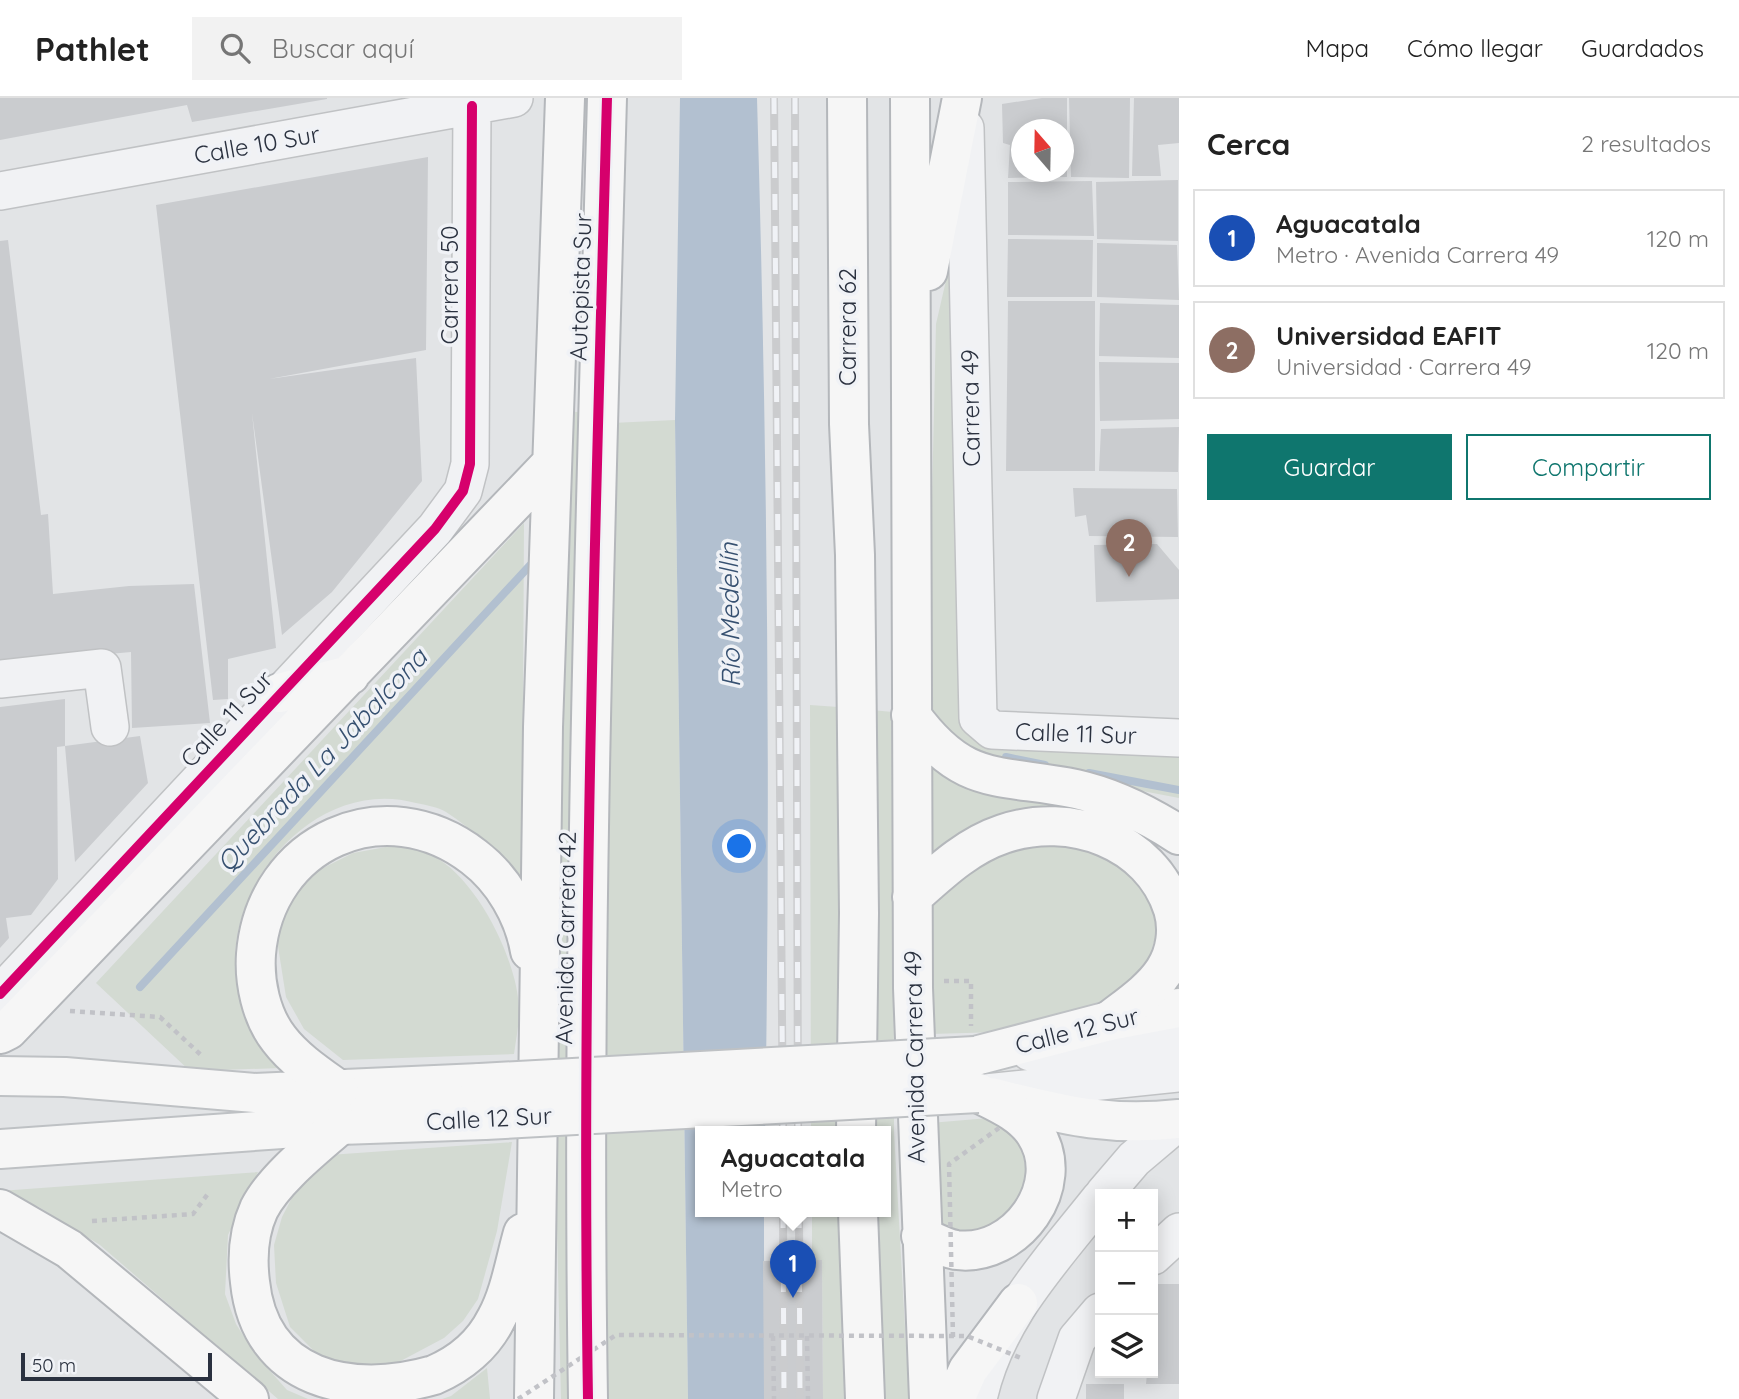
<!DOCTYPE html>
<html lang="es">
<head>
<meta charset="utf-8">
<style>
	:root { --surface:#fff; --page:#f2f2f2; --text:#222; --muted:#767676; --line:#e0e0e0; --accent:#0f766e }
	body { margin:0; font-family:Quicksand,sans-serif; background:var(--page); color:var(--text) }
	.controls { position:absolute; right:21px; bottom:21px; display:grid; overflow:hidden; border-radius:0px; box-shadow:0 4px 18px #0003 }
	.controls button { width:63px; height:63px; display:grid; place-items:center; padding:0; border:0; border-bottom:2px solid var(--line); background:var(--surface); color:var(--text); font:35px sans-serif }
	.compass { position:absolute; left:1011px; top:21px; width:63px; height:63px; border-radius:50%; background:var(--surface); box-shadow:0 4px 18px #0003; rotate:340deg }
	.scale { position:absolute; left:21px; bottom:18px; width:191px; box-sizing:border-box; padding-left:7px; border:4px solid #2a313f; border-top:0; font-size:19px; line-height:24px; white-space:nowrap; color:#2a313f; -webkit-text-stroke:5px #f0f2f6; paint-order:stroke }
	.you { position:absolute; left:740px; top:749px; width:24px; height:24px; margin:-18px; border:5px solid #fff; border-radius:50%; background:#1a73e8; box-shadow:0 0 0 10px #1a73e833 }
	.badge { display:grid; place-items:center; width:46px; height:46px; border-radius:50%; background:var(--accent); color:#fff; font-size:23px; font-weight:700 }
	.pin { position:absolute; translate:-50% -58px; filter:drop-shadow(0 2px 4px #0008) }
	.pin::after { content:''; position:absolute; top:37px; width:24px; height:21px; background:inherit; clip-path:polygon(0 0,100% 0,50% 100%) }
	.popup { position:absolute; left:695px; top:1028px; width:196px; height:91px; box-sizing:border-box; display:grid; place-content:center; border-radius:0px; background:var(--surface); filter:drop-shadow(0 2px 5px #0005); font-size:23px; white-space:nowrap; color:var(--muted) }
	.popup b { font-size:26px; color:var(--text) }
	.popup::after { content:''; position:absolute; left:50%; top:100%; margin-left:-14px; border:14px solid transparent; border-top-color:var(--surface) }
	.list { margin:0; padding:0; list-style:none }
	h2 { display:flex; justify-content:space-between; align-items:center; height:91px; margin:0; padding:0 28px; font-size:30px }
	h2 small { font-size:23px; font-weight:400; color:var(--muted) }
	.list li { display:grid; grid-template-columns:46px 1fr auto; gap:21px; align-items:center; box-sizing:border-box; height:98px; margin:0 14px 14px; padding:0 14px; border:2px solid var(--line); border-radius:0px }
	.list b { display:block; font-size:26px; white-space:nowrap }
	.list p { margin:0; font-size:23px; white-space:nowrap; color:var(--muted) }
	.list em { font-size:23px; font-style:normal; color:var(--muted) }
	.actions { display:flex; gap:14px; padding:21px 28px }
	.actions a { flex:1; padding:16px 0; border:2px solid var(--accent); border-radius:0px; text-align:center; font-size:24px; color:var(--accent) }
	.actions .main { background:var(--accent); color:#fff }
	.icon { flex:none; width:38px; height:38px; fill:none; stroke:currentColor; stroke-width:2; stroke-linecap:round; stroke-linejoin:round }
	.map { position:relative; flex:none; width:1179px; height:1301px; overflow:hidden }
	header { display:flex; align-items:center; gap:42px; box-sizing:border-box; height:98px; padding:0 35px; background:var(--surface); border-bottom:2px solid var(--line) }
	header strong { font-size:33px }
	nav { display:flex; gap:38px; margin-inline-start:auto; font-size:24px }
	.search { width:490px; height:63px; background:var(--page); display:flex; align-items:center; gap:18px; box-sizing:border-box; padding:0 24px; border-radius:0px; color:var(--muted); font-size:26px }
	main { display:flex }
	aside { flex:1; background:var(--surface) }
	.map>svg:first-child { display:block }
	.green { fill:#d3dad2 }
	.water { fill:#b2c0d0 }
	.lines { fill:none; stroke-linecap:round; stroke-linejoin:round }
	.stream { stroke:#b2c0d0; stroke-width:8 }
	.building { fill:#cacccf; fill-rule:evenodd }
	.minor-casing { stroke:#c0c2c4; stroke-width:40 }
	.major-casing { stroke:#bec1c4; stroke-width:42 }
	.highway-casing { stroke:#b4b7bb; stroke-width:42 }
	.path { stroke:#c1c2c7; stroke-width:4.5; stroke-dasharray:5 5; stroke-linecap:butt }
	.minor { stroke:#f1f2f4; stroke-width:37 }
	.major { stroke:#f6f6f6; stroke-width:38 }
	.highway { stroke:#f6f6f6; stroke-width:38 }
	.rail-casing { stroke:#cbccce; stroke-width:8 }
	.rail { stroke:#f0f2f6; stroke-width:5; stroke-dasharray:16; stroke-linecap:butt }
	.major-bridge-casing { stroke:#bec1c4; stroke-width:42; stroke-linecap:butt }
	.path-bridge { stroke:#c1c2c7; stroke-width:4.5; stroke-dasharray:5 5; stroke-linecap:butt }
	.major-bridge { stroke:#f6f6f6; stroke-width:38 }
	.cycleway-casing { stroke:#f0f2f6; stroke-width:15 }
	.cycleway { stroke:#d6006c; stroke-width:10 }
	.labels { text-anchor:middle; stroke-width:7; stroke-linejoin:round; paint-order:stroke }
	.street-label { font-size:24px; fill:#2a313f; stroke:#f0f2f6 }
	.water-label { font-size:26px; font-style:italic; fill:#365070; stroke:#f0f2f6 }
</style>
</head>
<body>
<header>
<strong>Pathlet</strong>
<div class="search"><svg class="icon" aria-label="search" viewBox="0 0 24 24"><circle cx="10" cy="10" r="6"/><path d="M15 15l6 6"/></svg>Buscar aquí</div>
<nav><a>Mapa</a><a>Cómo llegar</a><a>Guardados</a></nav>
</header>
<main>
<div class="map">
<svg width="1179" height="1301" viewBox="0 0 1179 1301">
	<rect width="100%" height="100%" fill="#e2e4e6"/>
	<path class="green" d="M956 139 964 612 1179 651V700L971 660 927 615 936 226Z
		M570 313 584 315 576 1301H561L553 959Z
		M675 322 688 1301H600L612 325Z
		M524 425 522 795C500 764 480 735 446 714 438 709 426 707 416 705 323 679 234 774 235 864 236 906 259 937 281 970L190 973 96 885Z
		M810 607 838 609 840 1034H811Z
		M871 612 893 614 894 1034 909 1301H884L877 1114H886V1034H875Z
		M924 659C939 672 954 686 973 693 1007 705 1047 703 1082 707L1080 717 982 725 950 741 928 759Z
		M1045 742 1093 743 1155 789 1158 831 1145 872 1114 909 1001 934 931 936 932 804 996 752Z
		M397 747C409 750 422 753 433 758 477 780 519 865 519 913 519 927 516 942 514 956L343 962 304 931 286 899 277 842 288 802 315 774 353 755Z
		M989 1020C996 1024 1007 1028 1012 1034 1028 1057 1031 1089 1013 1111 995 1133 962 1137 936 1136L930 1025Z
		M512 1044 497 1133 478 1201 463 1223 444 1240 395 1266 360 1272 317 1256 290 1229 276 1185 274 1147 282 1119 298 1088 329 1057Z
		M258 1074 228 1137 225 1196 236 1226 255 1256 287 1292 308 1301H278L100 1147 39 1109 0 1096V1093Z
		M812 1114H843L848 1301H823L822 1163 812 1162Z
		M487 1270 490 1301H442L451 1298Z"/>
	<path class="water" d="M680 0H757C767 345 771 689 765 1034H700V1114H764V1301H688L675 322Z"/>
	<g class="lines">
		<path class="stream" d="M1006 659 1045 667
			M1089 675 1179 692
			M140 889 534 463"/>
	</g>
	<path class="building" d="M0 0H327V1L192 24 187 7 0 42Z
		M1042 0H1067V79L1008 80 1010 47 1003 45 1002 6ZM1021 32H1064V74H1021Z
		M1069 0H1130L1129 80 1071 79Z
		M1134 0H1179V45L1158 47 1161 78H1132Z
		M428 59 426 252 269 281 416 260 422 383 332 494 282 537 252 315 276 550 228 561V601L213 602 156 107Z
		M1178 82V143L1097 141 1096 84Z
		M1092 83 1094 138 1008 137V84Z
		M1008 141 1093 142 1092 199H1007Z
		M8 142 41 417 48 416 53 496 129 488 194 486 210 625 132 630 131 554 0 566V143Z
		M1097 145 1177 147 1179 202 1097 199Z
		M1008 203H1095V373H1006Z
		M1100 205 1179 207V260L1099 258Z
		M1099 264 1179 265V321L1100 323Z
		M1179 329 1178 374 1099 373 1101 331Z
		M1073 390 1177 391 1178 439 1089 438 1086 417 1075 419Z
		M1157 446 1179 472V501L1096 504 1094 447Z
		M65 601V648L57 649 58 781 31 817 6 820 9 840 0 850V609Z
		M140 638 148 685 75 764 65 648Z
		M822 1162 823 1301H764L763 1163Z
		M1153 1186H1179V1286H1146L1147 1275H1153V1232L1158 1233V1218H1153Z
		M1086 1286H1124V1301H1086Z"/>
	<g class="lines">
		<defs>
			<path id="minor" d="M965 30 978 620 992 632 1179 640
				M0 93 514 0
				M0 581 102 570 110 629
				M0 896 435 431 463 393 470 366 472 8
				M1030 954 1179 943
				M986 995 1179 975
				M1104 1096 1134 1061 1179 1023
				M1153 1158 1179 1134
				M978 1301C995 1221 1051 1163 1100 1101
				M1056 1301 1077 1241 1100 1214"/>
			<path id="major" d="M975 958 1109 923 1179 910
				M0 978 65 979 255 995 480 985
				M990 999C1061 1016 1104 1029 1179 1021
				M0 1051 340 1027 485 1022"/>
			<path id="highway" d="M847 0 849 326 855 457 859 815 856 1034
				M910 0 913 890 929 1301
				M928 173 962 0
				M279 595 350 577
				M911 617C964 690 998 675 1076 691 1112 699 1148 717 1179 737
				M912 799C940 774 967 748 1003 736 1070 713 1151 742 1173 811 1179 831 1176 855 1164 873 1151 893 1128 908 1109 923
				M0 936 8 932 551 366
				M339 992C318 977 295 962 279 941 261 918 254 884 256 856 265 743 385 690 474 759 503 781 524 817 530 853
				M340 1027C315 1049 274 1081 259 1111 249 1133 247 1160 250 1184 260 1282 351 1301 434 1277 460 1266 483 1247 496 1221 510 1196 515 1163 523 1135
				M0 1111 69 1151 249 1301
				M858 1114 865 1301
				M921 1138C932 1143 944 1150 956 1152 1016 1160 1069 1087 1035 1035 1022 1015 998 1005 978 995
				M534 1301 543 629 565 0
				M588 1301C581 867 595 434 607 0
				M955 1301 968 1272 1018 1205"/>
		</defs>
		<use href="#minor" class="minor-casing"/>
		<use href="#major" class="major-casing"/>
		<use href="#highway" class="highway-casing"/>
		<path class="path" d="M944 883H971V928
			M70 913 160 919 201 957
			M92 1123 193 1116 210 1093
			M773 1238 774 1301
			M807 1238 808 1301"/>
		<use href="#minor" class="minor"/>
		<use href="#major" class="major"/>
		<use href="#highway" class="highway"/>
		<defs>
			<path id="rail" d="M774 0 783 1034
				M795 0 798 1034
				M783 1114 784 1301
				M799 1114 800 1301"/>
		</defs>
		<use href="#rail" class="rail-casing"/>
		<use href="#rail" class="rail"/>
		<defs>
			<path id="major-bridge" d="M480 985 975 958
				M485 1022 978 995"/>
		</defs>
		<use href="#major-bridge" class="major-bridge-casing"/>
		<path class="path-bridge" d="M953 1239 949 1066 999 1030
			M518 1301 616 1237 967 1238 1021 1260"/>
		<use href="#major-bridge" class="major-bridge"/>
		<defs>
			<path id="cycleway" d="M0 896 435 431 463 393 470 366 472 8
				M588 1301C581 867 595 434 607 0"/>
		</defs>
		<use href="#cycleway" class="cycleway-casing"/>
		<use href="#cycleway" class="cycleway"/>
	</g>
	<g class="labels">
		<g class="street-label">
			<text transform="translate(257 47) rotate(-10)" y="8">Calle 10 Sur</text>
			<text transform="translate(450 187) rotate(-90)" y="8">Carrera 50</text>
			<text transform="translate(581 189) rotate(-88)" y="8">Autopista Sur</text>
			<text transform="translate(848 229) rotate(-90)" y="8">Carrera 62</text>
			<text transform="translate(971 310) rotate(-91)" y="8">Carrera 49</text>
			<text transform="translate(227 621) rotate(-47)" y="8">Calle 11 Sur</text>
			<text transform="translate(1076 636) rotate(2)" y="8">Calle 11 Sur</text>
			<text transform="translate(566 840) rotate(-89)" y="8">Avenida Carrera 42</text>
			<text transform="translate(1077 933) rotate(-14)" y="8">Calle 12 Sur</text>
			<text transform="translate(915 959) rotate(-91)" y="8">Avenida Carrera 49</text>
			<text transform="translate(489 1021) rotate(-3)" y="8">Calle 12 Sur</text>
		</g>
		<g class="water-label">
			<text transform="translate(730 517) rotate(-91)" y="9">Río Medellín</text>
			<text transform="translate(322 662) rotate(-47)" y="9">Quebrada La Jabalcona</text>
		</g>
	</g>
</svg>
<div class="controls">
<button>+</button>
<button>−</button>
<button><svg class="icon" aria-label="layers" viewBox="0 0 24 24"><path d="M12 4l9 5-9 5-9-5zM3 14l9 5 9-5"/></svg></button>
</div>
<svg class="compass" viewBox="-18 -18 36 36"><path d="M0-13l5 13h-10z" fill="#e53935"/><path d="M0 13l5-13h-10z" fill="#767676"/></svg>
<div class="scale">50 m</div>
<div class="you"></div>
<div class="pin badge" style="left:793px;top:1200px;background:#1a4fb4">1</div>
<div class="popup"><b>Aguacatala</b>Metro</div>
<div class="pin badge" style="left:1129px;top:479px;background:#8d6e63">2</div>
</div>
<aside>
<h2>Cerca<small>2 resultados</small></h2>
<ul class="list">
<li><span class="badge" style="background:#1a4fb4">1</span><div><b>Aguacatala</b><p>Metro · Avenida Carrera 49</p></div><em>120 m</em></li>
<li><span class="badge" style="background:#8d6e63">2</span><div><b>Universidad EAFIT</b><p>Universidad · Carrera 49</p></div><em>120 m</em></li>
</ul>
<div class="actions"><a class="main">Guardar</a><a>Compartir</a></div>
</aside>
</main>
</body>
</html>
